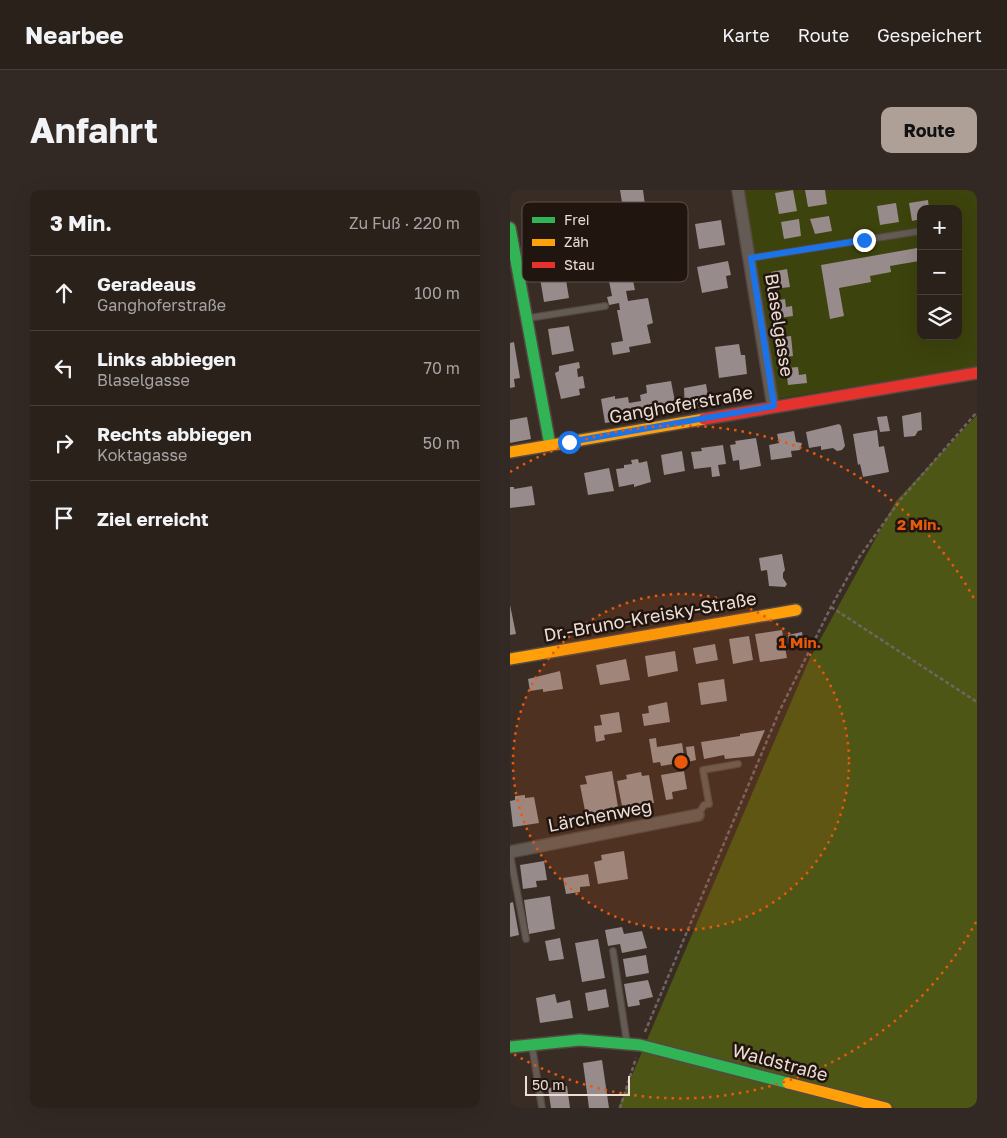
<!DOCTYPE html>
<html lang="de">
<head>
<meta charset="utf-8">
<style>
	:root { --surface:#2b211b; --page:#332924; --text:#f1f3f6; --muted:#a6a3a3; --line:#473e3a; --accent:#ae9f97 }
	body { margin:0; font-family:"Golos Text",sans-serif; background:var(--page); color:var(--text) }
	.controls { position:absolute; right:15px; top:15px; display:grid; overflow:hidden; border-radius:10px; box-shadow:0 5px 20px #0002 }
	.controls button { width:45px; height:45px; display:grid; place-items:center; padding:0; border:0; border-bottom:1px solid var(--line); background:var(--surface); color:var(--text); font:25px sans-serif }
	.scale { position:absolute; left:15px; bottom:12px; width:105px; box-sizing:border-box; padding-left:5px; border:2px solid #edddd5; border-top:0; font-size:14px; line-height:18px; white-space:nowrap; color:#edddd5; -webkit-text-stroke:4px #20150f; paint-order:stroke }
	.stop { position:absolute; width:15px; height:15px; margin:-11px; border:4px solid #1a73e8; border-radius:50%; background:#fff }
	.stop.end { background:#1a73e8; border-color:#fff; box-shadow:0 1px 5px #0008 }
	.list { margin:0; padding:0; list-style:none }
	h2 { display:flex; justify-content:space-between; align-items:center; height:65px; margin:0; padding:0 20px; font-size:21px }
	h2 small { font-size:16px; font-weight:400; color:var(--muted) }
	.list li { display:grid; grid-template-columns:32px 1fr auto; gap:15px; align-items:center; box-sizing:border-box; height:75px; padding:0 20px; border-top:1px solid var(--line) }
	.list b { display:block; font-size:19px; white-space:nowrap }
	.list p { margin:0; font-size:16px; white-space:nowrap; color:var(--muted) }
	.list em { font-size:16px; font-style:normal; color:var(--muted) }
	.icon { flex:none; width:28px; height:28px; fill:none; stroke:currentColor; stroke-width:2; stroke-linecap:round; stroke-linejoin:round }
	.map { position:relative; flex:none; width:467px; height:918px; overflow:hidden; border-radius:10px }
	header { display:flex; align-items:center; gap:30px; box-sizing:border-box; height:70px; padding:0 25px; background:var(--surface); border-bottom:1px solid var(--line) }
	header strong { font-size:24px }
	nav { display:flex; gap:28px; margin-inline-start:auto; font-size:18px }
	.intro { display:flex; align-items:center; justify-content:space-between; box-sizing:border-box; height:120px; padding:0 30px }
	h1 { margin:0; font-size:35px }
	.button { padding:12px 22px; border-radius:10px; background:var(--accent); color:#111; font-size:18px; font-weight:700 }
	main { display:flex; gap:30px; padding:0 30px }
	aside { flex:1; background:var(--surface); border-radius:10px; box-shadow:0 5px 20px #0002 }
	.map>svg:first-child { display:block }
	.green { fill:#3d430d; fill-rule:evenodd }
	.forest { fill:#4e5616 }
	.building { fill:#978b8b }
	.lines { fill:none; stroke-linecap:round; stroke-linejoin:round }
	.lane-casing { stroke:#544942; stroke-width:8 }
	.street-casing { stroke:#544942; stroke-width:14 }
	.fast-casing { stroke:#544942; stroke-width:14 }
	.slow-casing { stroke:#544942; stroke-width:14 }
	.jam-casing { stroke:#544942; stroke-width:14 }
	.path { stroke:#6f6560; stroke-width:2.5; stroke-dasharray:4 2.5; stroke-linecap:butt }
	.lane { stroke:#655b55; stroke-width:5.5 }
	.street { stroke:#655b55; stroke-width:11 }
	.fast { stroke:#30b455; stroke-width:11 }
	.slow { stroke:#ff9f0a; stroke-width:11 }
	.jam { stroke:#e5322d; stroke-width:11 }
	.route { stroke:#1a73e8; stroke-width:6 }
	.ring { fill:none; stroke:#e8590c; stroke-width:2.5; stroke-dasharray:2.5 5 }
	.labels { text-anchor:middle; stroke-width:5; stroke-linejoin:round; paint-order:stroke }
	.street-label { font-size:18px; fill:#edddd5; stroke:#20150f }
	.key { fill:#20150f; stroke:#5e514a; stroke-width:1 }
	.key-label { font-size:14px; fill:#edddd5 }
	.centre { fill:#e8590c; stroke:#20150f; stroke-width:2.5 }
	.ring-label { font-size:15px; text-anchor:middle; font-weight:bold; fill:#e8590c; stroke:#20150f; stroke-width:5; stroke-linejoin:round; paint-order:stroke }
</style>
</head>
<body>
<header>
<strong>Nearbee</strong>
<nav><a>Karte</a><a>Route</a><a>Gespeichert</a></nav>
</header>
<div class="intro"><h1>Anfahrt</h1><a class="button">Route</a></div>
<main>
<aside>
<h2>3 Min.<small>Zu Fuß · 220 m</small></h2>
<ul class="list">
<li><svg class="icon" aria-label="ahead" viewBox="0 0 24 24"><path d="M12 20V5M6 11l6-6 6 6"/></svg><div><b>Geradeaus</b><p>Ganghoferstraße</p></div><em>100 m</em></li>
<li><svg class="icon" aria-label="left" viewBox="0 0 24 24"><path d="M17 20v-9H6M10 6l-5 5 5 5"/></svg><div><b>Links abbiegen</b><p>Blaselgasse</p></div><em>70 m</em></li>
<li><svg class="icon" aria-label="right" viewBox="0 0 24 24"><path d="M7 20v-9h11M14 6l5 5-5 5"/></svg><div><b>Rechts abbiegen</b><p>Koktagasse</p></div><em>50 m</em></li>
<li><svg class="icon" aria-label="arrive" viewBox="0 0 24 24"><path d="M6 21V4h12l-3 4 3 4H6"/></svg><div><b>Ziel erreicht</b></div></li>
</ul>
</aside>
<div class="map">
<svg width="467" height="918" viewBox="0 0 467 918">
	<rect width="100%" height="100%" fill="#392c24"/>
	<path class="green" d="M232 0H467V177L266 209ZM411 19H448V146H411Z"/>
	<path class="forest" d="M467 225V918H108L299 470 386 311Z"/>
	<path class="building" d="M110 0H133L135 15 113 19Z
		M283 0 287 21 269 24 265 3Z
		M295 0H315L317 14 298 17Z
		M418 10 419 19H411V29L402 31 399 13Z
		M386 13 389 32 370 35 367 16Z
		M319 26 322 41 305 44 300 29Z
		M289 29 291 46 274 49 271 32Z
		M211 30 215 55 189 59 185 34Z
		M407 58 409 71 380 76 381 82 360 86 361 92 329 98 334 126 320 129 311 75Z
		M218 71 221 85 216 86 218 98 192 103 187 77Z
		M111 73 112 78 120 76 125 100 116 101 118 111 138 108 143 133 137 135 141 153 119 157 120 162 103 165 101 153 113 151 107 120H110L109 113 99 115 97 107 102 106 96 76Z
		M54 78 59 108 34 112 30 88 37 87 36 81Z
		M277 79 280 97 264 99 261 82Z
		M275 109 276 117 282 116 283 126 269 128 264 111Z
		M59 136 64 161 42 165 38 139Z
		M281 146 283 166 273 167 271 147Z
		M4 152 10 188 4 189 5 197 0 198V153Z
		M229 154 231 165H235L237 184 209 188 205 157Z
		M69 172 70 178 67 179 68 187 73 186 75 198 69 199 70 205 51 209 45 183 49 181V176Z
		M288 177 289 185 296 184 297 193 278 195 276 178Z
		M161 191 167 222 141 227 140 221 121 224 122 229 95 233 91 209 105 206V209L118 207 119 213 131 211 130 205 137 203 136 195Z
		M196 194 200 216 175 220 174 198Z
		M411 222 412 240 408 241 405 246 394 247 392 226Z
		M377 226 380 241 370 242 367 227Z
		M17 227 21 249 0 253V230Z
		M329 234 331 236 335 256 332 260 327 261 323 258 311 260V256L299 258 296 242Z
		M367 240 369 257 374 256 379 282 353 287 350 274 348 275 343 244Z
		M284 241 286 252 292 253 290 260 281 261 282 267 261 270 259 255 269 253 267 244Z
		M246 248 251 276 230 280 229 270 223 271 220 255 226 254 225 251Z
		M213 255 216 274 208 275 210 286 202 287 201 277 184 279 181 262 192 261 191 258Z
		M172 261 175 281 154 285 151 265Z
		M128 269 129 273 137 271 141 292 124 297V294L109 297 106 279 114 278V275L122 274 121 270Z
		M99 278 104 301 78 305 74 283Z
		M22 296 25 315 0 318V297H4V299Z
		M272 364 275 380 273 383V388L277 394 275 397 259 396 257 380 251 381 249 368Z
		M0 415 6 444 0 445Z
		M272 440 277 468 250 472 245 444Z
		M292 442 294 457 280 459 278 445Z
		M239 446 243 470 223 474 219 449Z
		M205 454 208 470 186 474 183 458Z
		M165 461 168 481 138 487 135 466Z
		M116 469 120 490 90 495 86 475Z
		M50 481 53 499 33 502V499L20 501 18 489Z
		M214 489 217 511 191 515 188 493Z
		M157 512 160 532 134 536 132 524 139 523 138 516Z
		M109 522 112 542 94 545 95 550 86 552 84 536 92 535 90 525Z
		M255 540 244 566 215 569 214 565 194 569 191 552 230 546V544Z
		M146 548 147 557 172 553 175 572 151 576 150 572 143 573 139 549Z
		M184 556 186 570 178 572 176 557Z
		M102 581 109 623 88 626V624L76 626 70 595 77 594 75 586Z
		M174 581 177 599 162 602 163 609 156 610 151 585Z
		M131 582 132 586 139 585 144 613 112 616 107 591 117 589 116 585Z
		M15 605V608L24 607 29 633 3 637 0 611 5 610V606Z
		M114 661 118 689 88 694 84 672 92 670 91 665Z
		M34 671 37 690 26 691 27 697 13 699 10 675Z
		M78 684 80 696 70 697V702L56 704 53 688Z
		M40 706 45 739 19 744 14 710Z
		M3 712 9 745 0 747V713Z
		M112 737 114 744 132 741 137 758 112 763 110 754 98 756 95 740Z
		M50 748 54 769 39 771 35 751Z
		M88 749 95 788 72 792 65 753Z
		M136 765 139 783 116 787 113 769Z
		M138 790 143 807 129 810 130 815 118 817 114 794Z
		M96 799 99 817 78 821 75 803Z
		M45 804 47 813 60 810 63 828 30 833 26 808Z
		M92 870 99 918H79L73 873Z
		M57 896 60 918H41L38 898Z"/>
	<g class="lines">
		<defs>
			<path id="lane" d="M241 68 411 41
				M19 128 95 116
				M188 625 194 615 199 614 193 580 228 574
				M0 664 16 749
				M103 761 117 853
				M22 856 32 918"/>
			<path id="street" d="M228 0 263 216
				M0 662 188 625"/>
			<path id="fast" d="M0 38 40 255
				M0 857 70 850 130 855 278 893"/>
			<path id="slow" d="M0 262 194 229
				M0 469 286 420
				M278 893 376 918"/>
			<path id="jam" d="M194 229 467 183"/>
		</defs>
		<use href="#lane" class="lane-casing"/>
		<use href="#street" class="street-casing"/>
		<use href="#fast" class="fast-casing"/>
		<use href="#slow" class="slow-casing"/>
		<use href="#jam" class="jam-casing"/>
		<path class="path" d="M321 417 467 512
			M135 842 269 522 321 417 348 369 391 309 467 222
			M110 918 126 868"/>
		<use href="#lane" class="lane"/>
		<use href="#street" class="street"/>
		<use href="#fast" class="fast"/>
		<use href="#slow" class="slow"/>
		<use href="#jam" class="jam"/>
	</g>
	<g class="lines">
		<path class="route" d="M59 252 264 216 241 68 354 50"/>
	</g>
	<circle cx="171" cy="572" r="168" fill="#e8590c" fill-opacity=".12"/>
	<g class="ring">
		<circle cx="171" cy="572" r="168"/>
		<path d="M466 732A336 336 0 0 1 0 862M0 282A336 336 0 0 1 466 412"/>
	</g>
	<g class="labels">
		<g class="street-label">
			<text transform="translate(269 135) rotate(81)" y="6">Blaselgasse</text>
			<text transform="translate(171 215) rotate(-10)" y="6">Ganghoferstraße</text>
			<text transform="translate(140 427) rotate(-10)" y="6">Dr.-Bruno-Kreisky-Straße</text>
			<text transform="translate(90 626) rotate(-11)" y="6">Lärchenweg</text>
			<text transform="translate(270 873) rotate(15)" y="6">Waldstraße</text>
		</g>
	</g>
	<rect x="12" y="12" width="166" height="80" rx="8" class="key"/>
	<rect x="22" y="27" width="23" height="6" fill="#30b455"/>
	<rect x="22" y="49" width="23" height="7" fill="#ff9f0a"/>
	<rect x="22" y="72" width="23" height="6" fill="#e5322d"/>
	<g class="key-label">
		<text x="54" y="35">Frei</text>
		<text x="54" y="57">Zäh</text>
		<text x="54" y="80">Stau</text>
	</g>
	<circle cx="171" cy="572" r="8" class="centre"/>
	<g class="ring-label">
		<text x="409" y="340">2 Min.</text>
		<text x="290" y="458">1 Min.</text>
	</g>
</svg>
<div class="controls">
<button>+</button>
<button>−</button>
<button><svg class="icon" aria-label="layers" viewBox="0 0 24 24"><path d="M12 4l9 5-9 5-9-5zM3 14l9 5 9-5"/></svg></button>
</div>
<div class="scale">50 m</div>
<div class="stop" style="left:59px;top:252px"></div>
<div class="stop end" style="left:354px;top:50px"></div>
</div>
</main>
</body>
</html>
